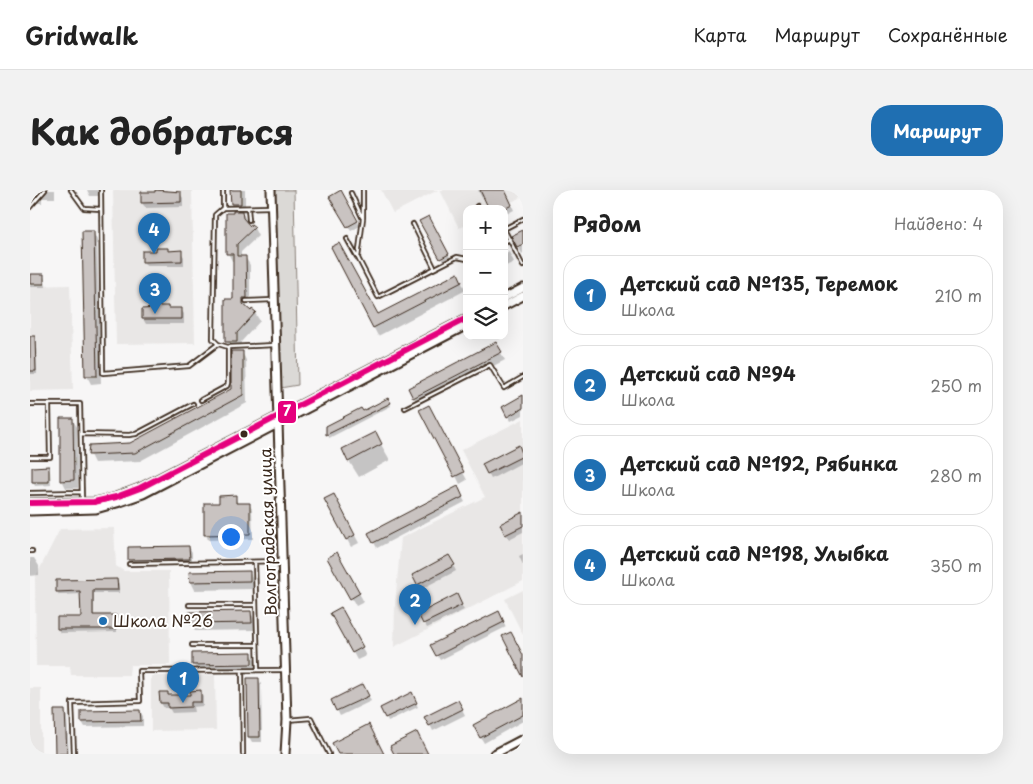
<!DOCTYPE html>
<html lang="ru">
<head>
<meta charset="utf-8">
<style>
	:root { --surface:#fff; --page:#f2f2f2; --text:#222; --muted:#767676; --line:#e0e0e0; --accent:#1f6fb2 }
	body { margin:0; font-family:"Playpen Sans",sans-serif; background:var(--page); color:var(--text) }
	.controls { position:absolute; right:15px; top:15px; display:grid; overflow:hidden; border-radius:10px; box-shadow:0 5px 20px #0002 }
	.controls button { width:45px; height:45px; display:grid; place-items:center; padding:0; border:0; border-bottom:1px solid var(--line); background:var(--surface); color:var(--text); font:25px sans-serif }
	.you { position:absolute; left:200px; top:346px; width:18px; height:18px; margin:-12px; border:4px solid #fff; border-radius:50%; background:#1a73e8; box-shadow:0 0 0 8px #1a73e833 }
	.badge { display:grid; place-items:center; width:32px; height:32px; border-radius:50%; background:var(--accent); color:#fff; font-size:16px; font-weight:700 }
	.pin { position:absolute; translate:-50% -41px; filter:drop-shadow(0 1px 2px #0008) }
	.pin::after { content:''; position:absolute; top:26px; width:18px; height:15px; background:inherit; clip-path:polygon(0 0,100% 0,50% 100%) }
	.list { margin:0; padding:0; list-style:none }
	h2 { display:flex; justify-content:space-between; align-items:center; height:65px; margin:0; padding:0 20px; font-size:21px }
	h2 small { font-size:16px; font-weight:400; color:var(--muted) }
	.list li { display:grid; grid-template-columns:32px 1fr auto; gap:15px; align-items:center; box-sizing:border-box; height:80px; margin:0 10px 10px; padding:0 10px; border:1px solid var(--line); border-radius:20px }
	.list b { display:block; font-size:19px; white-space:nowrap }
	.list p { margin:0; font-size:16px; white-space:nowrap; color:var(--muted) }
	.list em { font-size:16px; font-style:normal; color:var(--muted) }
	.icon { flex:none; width:28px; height:28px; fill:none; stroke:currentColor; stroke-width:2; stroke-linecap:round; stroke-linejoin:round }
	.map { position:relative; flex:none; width:493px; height:564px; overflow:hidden; border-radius:20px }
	header { display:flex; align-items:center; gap:30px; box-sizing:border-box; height:70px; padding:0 25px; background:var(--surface); border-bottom:1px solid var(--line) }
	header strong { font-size:24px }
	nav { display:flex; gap:28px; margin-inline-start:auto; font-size:18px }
	.intro { display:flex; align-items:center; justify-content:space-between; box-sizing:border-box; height:120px; padding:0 30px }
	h1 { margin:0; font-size:35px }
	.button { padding:12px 22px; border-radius:20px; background:var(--accent); color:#fff; font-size:18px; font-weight:700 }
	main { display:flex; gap:30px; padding:0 30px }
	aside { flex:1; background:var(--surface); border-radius:20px; box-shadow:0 5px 20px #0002 }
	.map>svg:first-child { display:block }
	.built { fill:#e9e7e6 }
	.green { fill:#dbd9d6; stroke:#8b827a }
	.shadow { fill:#0003 }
	.building { fill:#c9c3c1; stroke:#3b2a1e }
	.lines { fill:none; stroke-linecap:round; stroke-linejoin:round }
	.service-casing { stroke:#3b2a1e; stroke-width:6 }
	.secondary-casing { stroke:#3b2a1e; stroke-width:11 }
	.service { stroke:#fff; stroke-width:2.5 }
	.secondary { stroke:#fff; stroke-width:7 }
	.bus-1-casing { stroke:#fff; stroke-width:10 }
	.bus-1 { stroke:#e5007d; stroke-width:6 }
	.bus-dot { fill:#3b2a1e; stroke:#fff; stroke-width:2 }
	.poi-dot { fill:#1f6fb2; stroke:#fff; stroke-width:2 }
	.labels { text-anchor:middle; stroke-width:4; stroke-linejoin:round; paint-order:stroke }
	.street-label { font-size:16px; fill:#3b2a1e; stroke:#fff }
	.poi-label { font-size:16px; fill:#3b2a1e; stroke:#fff; text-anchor:start }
	.line-badge { stroke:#fff; stroke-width:2 }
	.badge-label { font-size:14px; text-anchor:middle; font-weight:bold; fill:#fff }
</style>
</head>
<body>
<header>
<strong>Gridwalk</strong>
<nav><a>Карта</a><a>Маршрут</a><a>Сохранённые</a></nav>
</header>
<div class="intro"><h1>Как добраться</h1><a class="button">Маршрут</a></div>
<main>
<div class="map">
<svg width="493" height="564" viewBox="0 0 493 564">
	<rect width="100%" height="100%" fill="#f7f6f6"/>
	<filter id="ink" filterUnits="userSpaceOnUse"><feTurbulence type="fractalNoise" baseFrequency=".02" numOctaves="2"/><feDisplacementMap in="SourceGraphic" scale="10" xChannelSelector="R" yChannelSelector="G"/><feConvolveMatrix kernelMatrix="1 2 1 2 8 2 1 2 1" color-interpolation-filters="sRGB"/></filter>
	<g filter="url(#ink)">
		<path class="built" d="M83 0H162L165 153 86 154Z
			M351 0H408L363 23Z
			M410 0H493V6L468 19H437V35L429 38Z
			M40 95 43 200 0 201V96Z
			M493 229V391L364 457 365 414 371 348 455 307 431 260Z
			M84 338 86 376 94 381H139L140 475H100L99 485H41L40 476H6L5 388 30 339Z
			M493 400V445L475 409Z
			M185 485 186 540 121 541V486Z
			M0 498H11V562H0Z"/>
		<path class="green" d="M244 0H264L268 195 250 198Z"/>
		<path class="shadow" d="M0 0H25V8H12V13H0Z
			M57 0H68L69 6H60Z
			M202 0H215V22H212L216 30V34L224 38 228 46 211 62V67H215L220 75V115H217V119L221 122 222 121 225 123 230 131 211 152V159H201L197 152 204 111V71H202L198 63 207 22 202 14Z
			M448 0H474L484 20 474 25V19L455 6 452 8Z
			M126 1H136L137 3H150L153 8V17L115 18 112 12 126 3Z
			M310 2 330 36 321 41 301 7Z
			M398 27 421 69 414 73 391 31Z
			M63 42 67 50 71 193 61 194 57 186Z
			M493 42V63L492 64 483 47Z
			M302 58 348 126 427 85 436 100 348 146Z
			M137 60 138 62H151L154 67V76H116L113 71V62Z
			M479 62 484 72 474 77V65Z
			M0 85H13L15 89 16 97H0Z
			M151 119 154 124V134H116L113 129V120Z
			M0 147H4L6 150 7 184H0Z
			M466 154 475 170 388 215 379 199Z
			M212 162 216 170 217 213 110 271 64 273 60 265 100 255 202 200Z
			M493 207V225L481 231 473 217Z
			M358 210 361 216 299 248 297 237 332 223Z
			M403 224 437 290 430 294 426 286Z
			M42 229 47 237 48 298H36L32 290Z
			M345 244 360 270 329 287 319 271Z
			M488 256 493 265V272L461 289 453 274Z
			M18 278 20 281 21 295 5 296 3 292Z
			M427 298 435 312 347 358 339 343Z
			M205 307 208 314H219L222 319 223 349 178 350 176 344 190 314Z
			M296 310 308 314 329 353 321 357Z
			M493 324V342L479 349 472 335Z
			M159 357 162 362V374L103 375 100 370Z
			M307 364 334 412 326 416 299 368Z
			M493 364V375L489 366Z
			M419 367 426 381 391 399 383 385Z
			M0 368H4L9 376V385L0 386Z
			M219 382 224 390V399L165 400 161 392Z
			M87 390 89 394V403H64V426H85L87 430V442L30 443 28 439 52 428V404L29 405 27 401Z
			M426 406 434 420 397 438 390 424Z
			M311 418 336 466 327 470 302 423Z
			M221 423 225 430V440L165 441 161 434Z
			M471 427 476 437 410 470 407 465Z
			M221 463 226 471V481L168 482 163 474Z
			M218 489H228L231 494 232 552H222L219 547Z
			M336 501 341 511 310 526 302 510Z
			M170 502 173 507V516L163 517 164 522 142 523 139 518H134L131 513 137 503 140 507 161 506Z
			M381 504 388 517 358 531 352 518Z
			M493 509V531L454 553 444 536Z
			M428 511 435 525 403 541 396 527Z
			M34 521 37 526 39 564H27L25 522Z
			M110 521 113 526V536L55 537 52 532Z"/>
		<path class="building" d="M125 0 151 2V12L111 13V2H125Z
			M200 0H211V14H201Z
			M311 0 328 31 317 37 299 7Z
			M450 0H475L482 15 474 19H459Z
			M203 21H212L213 28 220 36 221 34 225 37 207 54V66H216L217 108H213V114L221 121 222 119 226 122 207 143V152H195V109H203V64H196V23H203Z
			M399 26 419 64 410 69 389 31Z
			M493 40V54L487 57 481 46Z
			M52 41H64L67 186H55Z
			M309 53 348 124 428 83 432 92 343 138 301 57Z
			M126 58H138V61L152 60V71L112 72V61H126Z
			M0 84H14V94H0Z
			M126 116H138V118H152V129H112V119L126 118Z
			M0 146H5L6 181H0Z
			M466 152 472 162 383 208 378 198Z
			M201 161H213V205L105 263 58 265 59 255 100 253 201 199Z
			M493 205V218L477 227 472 217Z
			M358 208 361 213 296 245V236L331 218 333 221Z
			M399 215 434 282 424 287 389 220Z
			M30 228H43L44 290 30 291Z
			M346 242 352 254 318 272 312 259Z
			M489 255 493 266 457 284 452 274Z
			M19 276V292H2V277Z
			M428 296 433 307 343 353 338 343Z
			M304 304 325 345 316 350 294 309Z
			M206 305V313H220V344L174 345V313H189V306Z
			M493 322V336L475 345 470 334Z
			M159 356 160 369 98 370V357Z
			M307 362 330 403 320 409 297 368Z
			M419 365 425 375 387 395 382 385Z
			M220 381V391L160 392 159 382Z
			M87 389 88 400H63V425H86V439H27V427H51L50 401 26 402V390Z
			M427 404 432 415 393 434 388 424Z
			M311 417 333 457 322 463 300 423Z
			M221 421 222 433 160 434 159 422Z
			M469 421 474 432 406 466 400 455Z
			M481 442 493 465V487L472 446Z
			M222 462V474L162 475V463Z
			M217 488H229L230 547H218Z
			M333 494 339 506 306 521 301 510Z
			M171 500V512H161V517L138 518V513H130L129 502H138V505H160V501Z
			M382 502 387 513 355 528 350 518Z
			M493 508V525L450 548 443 535Z
			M428 510 433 519 399 536 394 527Z
			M24 520H35L37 564H25Z
			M110 520 111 531 51 532V521Z
			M339 534 354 564H308L302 553Z
			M387 542 398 564H364L360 556Z"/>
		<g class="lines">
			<defs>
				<path id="service" d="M41 0 54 18 71 19
					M71 0 73 183 159 176 188 154 183 149 185 25 193 18
					M193 0V18L241 17
					M333 0V28L328 68 348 107 427 67 437 69
					M321 3 332 27
					M447 16 449 19
					M0 17 15 0
					M218 18 219 30
					M493 29 474 39 493 76
					M383 34 404 77
					M317 49 327 67
					M474 52 480 49
					M216 111 243 110
					M188 154 198 157
					M171 210 197 196 198 193V157L245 155
					M0 214H50L52 310
					M375 218 460 175 474 198 493 187
					M51 244 99 245 106 244 163 214
					M0 267H20L19 214
					M0 303 51 302
					M0 361H2
					M225 372 228 480
					M99 374 252 371
					M159 415H225
					M162 455H227
					M212 481 213 564
					M257 530 281 528 299 564
					M44 564 42 513 110 511 109 481 254 480"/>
				<path id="secondary" d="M241 0 257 530 255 564
					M474 108 493 98
					M474 116 493 106
					M0 313 64 312 86 307 110 298 437 128
					M0 321 66 319 87 313 113 304 437 135
					M464 564 493 549
					M491 564 493 563"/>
			</defs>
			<use href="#service" class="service-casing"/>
			<use href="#secondary" class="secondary-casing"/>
			<use href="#service" class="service"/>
			<use href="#secondary" class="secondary"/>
			<defs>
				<path id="bus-1" d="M0 313 64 312 86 307 110 298 437 128"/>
			</defs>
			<use href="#bus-1" class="bus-1-casing"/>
			<use href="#bus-1" class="bus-1"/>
		</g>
	</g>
	<circle class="bus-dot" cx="214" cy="244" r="4.5"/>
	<circle class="poi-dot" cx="73" cy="431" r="5"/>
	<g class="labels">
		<g class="street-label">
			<text transform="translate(238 342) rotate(-92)" y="6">Волгоградская улица</text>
		</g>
		<g class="poi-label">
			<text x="83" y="437">Школа №26</text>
		</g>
	</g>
	<rect class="line-badge" x="247" y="210" width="20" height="24" rx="5" fill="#e5007d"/>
	<g class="badge-label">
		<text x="257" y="226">7</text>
	</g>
</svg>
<div class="controls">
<button>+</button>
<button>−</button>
<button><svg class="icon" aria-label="layers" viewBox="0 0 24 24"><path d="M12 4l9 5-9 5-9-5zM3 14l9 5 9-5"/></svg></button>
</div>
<div class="you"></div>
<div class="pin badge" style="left:153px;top:513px">1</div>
<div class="pin badge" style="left:385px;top:435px">2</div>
<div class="pin badge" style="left:125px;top:124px">3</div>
<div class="pin badge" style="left:124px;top:64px">4</div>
</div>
<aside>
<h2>Рядом<small>Найдено: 4</small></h2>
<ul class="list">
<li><span class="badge">1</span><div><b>Детский сад №135, Теремок</b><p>Школа</p></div><em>210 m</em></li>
<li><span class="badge">2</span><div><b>Детский сад №94</b><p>Школа</p></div><em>250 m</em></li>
<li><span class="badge">3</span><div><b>Детский сад №192, Рябинка</b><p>Школа</p></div><em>280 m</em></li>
<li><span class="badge">4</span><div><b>Детский сад №198, Улыбка</b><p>Школа</p></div><em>350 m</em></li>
</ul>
</aside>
</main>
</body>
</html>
